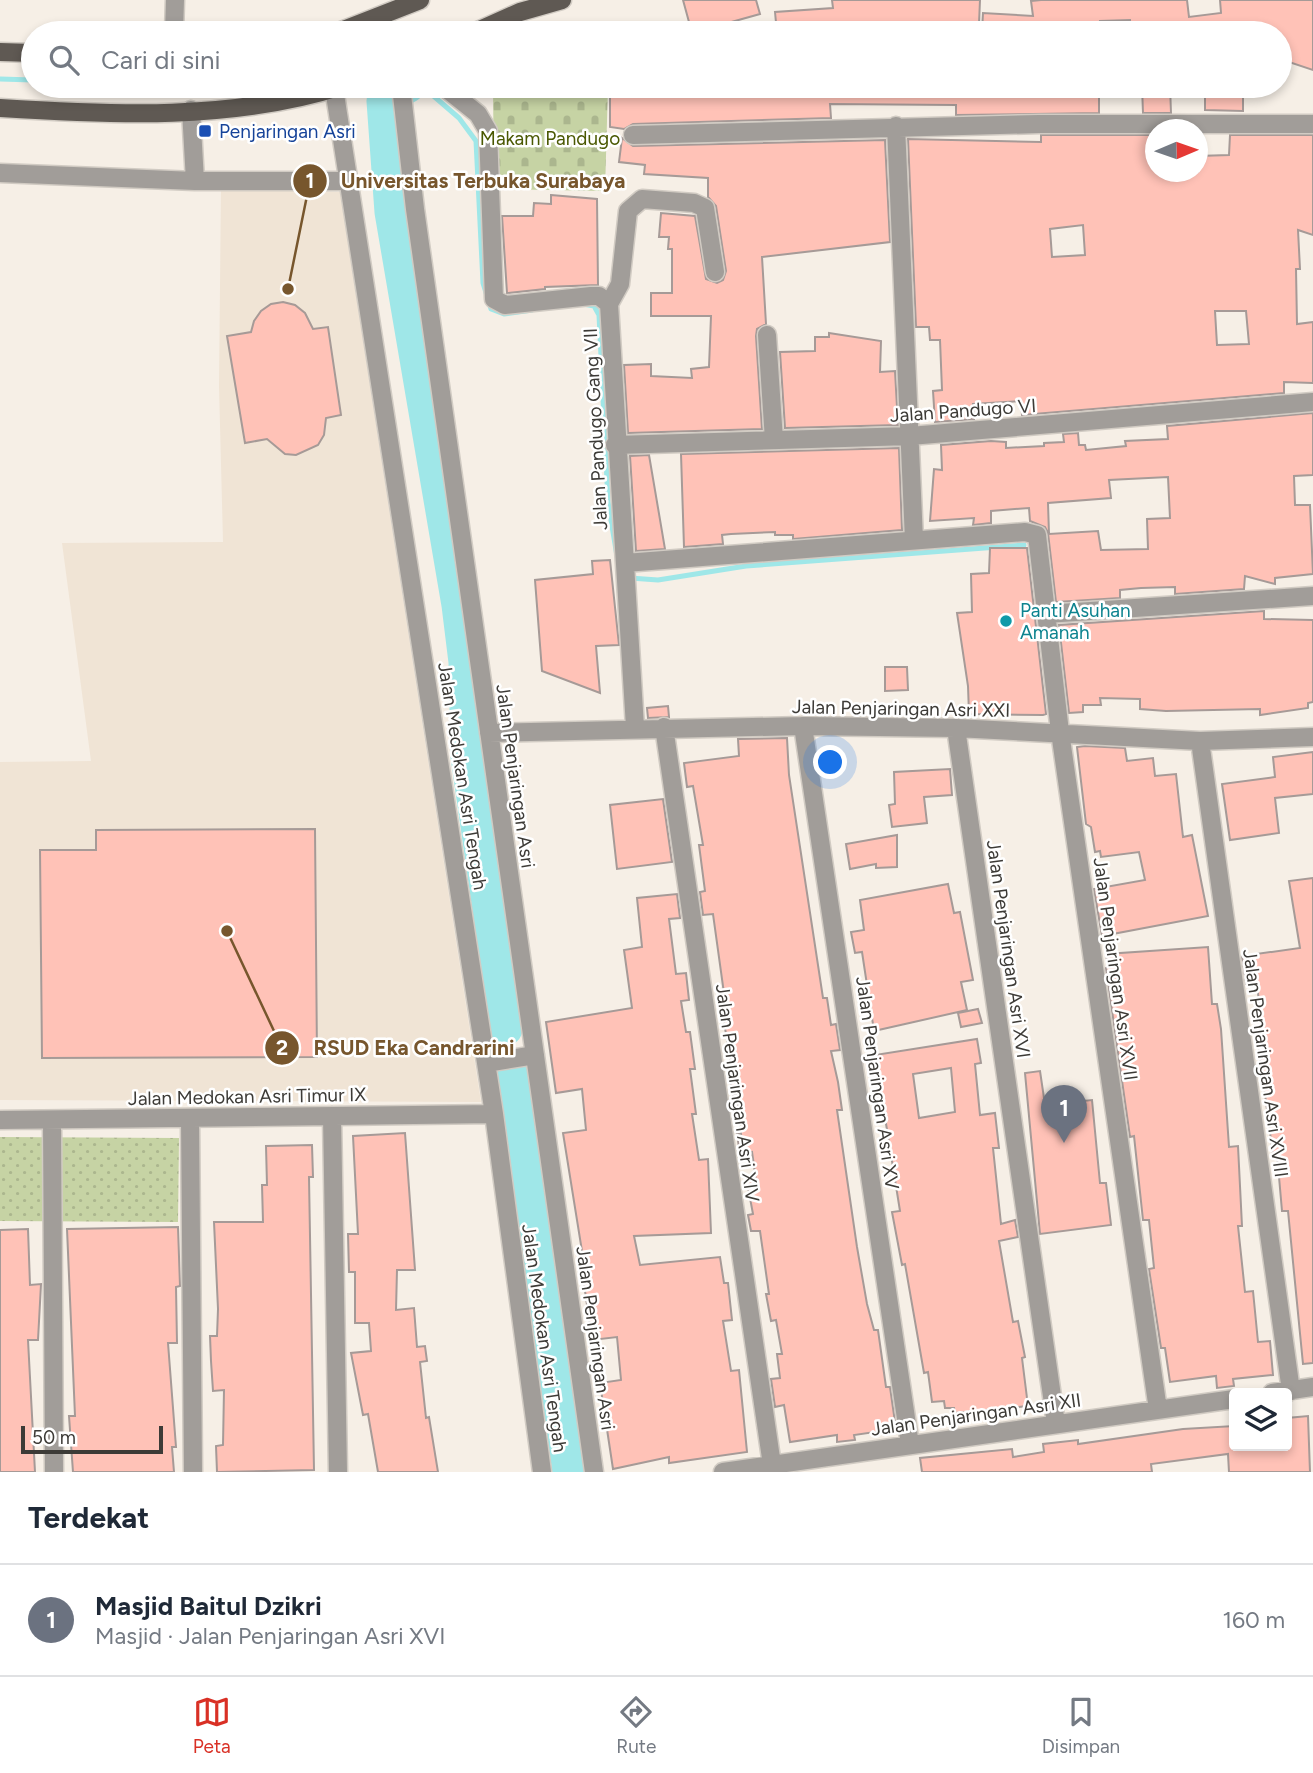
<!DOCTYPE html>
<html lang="id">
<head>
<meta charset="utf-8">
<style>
	:root { --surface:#fff; --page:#f6f6f7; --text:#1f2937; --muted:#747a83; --line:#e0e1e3; --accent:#d93025 }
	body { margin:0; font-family:Figtree,sans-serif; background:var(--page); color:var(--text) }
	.controls { position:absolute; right:21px; bottom:21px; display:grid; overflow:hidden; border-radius:7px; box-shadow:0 4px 10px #0003 }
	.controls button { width:63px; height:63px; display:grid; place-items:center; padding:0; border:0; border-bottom:2px solid var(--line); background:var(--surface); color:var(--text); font:35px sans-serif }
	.compass { position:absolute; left:1145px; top:119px; width:63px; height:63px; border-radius:50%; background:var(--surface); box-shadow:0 4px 10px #0003; rotate:88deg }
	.scale { position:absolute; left:21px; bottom:18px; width:142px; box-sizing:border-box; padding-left:7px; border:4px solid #3d3b37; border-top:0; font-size:19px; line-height:24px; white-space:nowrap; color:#3d3b37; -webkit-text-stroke:5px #fff; paint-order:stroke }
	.you { position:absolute; left:831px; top:763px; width:24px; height:24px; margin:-18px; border:5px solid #fff; border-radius:50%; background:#1a73e8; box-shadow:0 0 0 10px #1a73e833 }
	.badge { display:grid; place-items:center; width:46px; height:46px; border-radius:50%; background:var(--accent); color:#fff; font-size:23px; font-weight:700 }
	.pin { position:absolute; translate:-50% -58px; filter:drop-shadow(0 2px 4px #0008) }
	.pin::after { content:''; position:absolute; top:37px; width:24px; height:21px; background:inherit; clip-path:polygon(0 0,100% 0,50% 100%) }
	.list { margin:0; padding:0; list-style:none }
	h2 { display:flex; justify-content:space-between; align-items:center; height:91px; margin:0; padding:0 28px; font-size:30px }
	h2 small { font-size:23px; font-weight:400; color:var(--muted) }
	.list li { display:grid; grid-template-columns:46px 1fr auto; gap:21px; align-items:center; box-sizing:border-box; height:112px; padding:0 28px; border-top:2px solid var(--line) }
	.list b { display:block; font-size:26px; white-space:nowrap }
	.list p { margin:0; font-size:23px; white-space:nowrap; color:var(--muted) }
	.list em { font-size:23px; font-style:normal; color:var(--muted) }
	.icon { flex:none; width:38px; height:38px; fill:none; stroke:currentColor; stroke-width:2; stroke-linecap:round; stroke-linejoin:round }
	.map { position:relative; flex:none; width:1313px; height:1472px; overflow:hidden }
	.search { position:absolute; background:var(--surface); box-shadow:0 4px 10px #0003; left:21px; right:21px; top:21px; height:77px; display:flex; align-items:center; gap:18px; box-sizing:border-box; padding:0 24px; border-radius:38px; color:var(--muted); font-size:26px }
	.sheet { height:203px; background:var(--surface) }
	nav { display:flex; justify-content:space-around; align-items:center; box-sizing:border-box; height:98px; border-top:2px solid var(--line); background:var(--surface); font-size:19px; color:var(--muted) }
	nav a { display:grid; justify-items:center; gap:4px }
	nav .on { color:var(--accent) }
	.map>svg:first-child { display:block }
	.built { fill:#f0e4d5 }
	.grass { fill:url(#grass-dots) }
	.cemetery { fill:url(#cemetery-stones) }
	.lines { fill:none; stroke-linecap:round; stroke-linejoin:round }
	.stream { stroke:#9fe7e8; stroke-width:5 }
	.river { stroke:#9fe7e8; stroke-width:33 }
	.building { fill:#ffc2b7; stroke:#a69a97; stroke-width:2; fill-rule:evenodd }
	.minor-casing { stroke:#d1cbc3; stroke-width:21 }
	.major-casing { stroke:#d1cbc3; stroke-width:21 }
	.minor { stroke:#a19d99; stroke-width:18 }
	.major { stroke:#5f5953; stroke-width:18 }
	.transit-dot { fill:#1a4fb4; stroke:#fff; stroke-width:2.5 }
	.culture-dot { fill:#0f9aa8; stroke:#fff; stroke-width:2.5 }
	.labels { text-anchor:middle; stroke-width:5; stroke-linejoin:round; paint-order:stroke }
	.transit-label { font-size:19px; fill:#164399; stroke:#fff; text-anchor:start }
	.park-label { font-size:19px; fill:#4a5802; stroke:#fff }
	.street-label { font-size:19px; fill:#3d3b37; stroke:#fff }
	.culture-label { font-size:19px; fill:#0d838f; stroke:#fff; text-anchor:start }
	.leader { fill:none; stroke:#77562d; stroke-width:2.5 }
	.callout-dot { fill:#77562d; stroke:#fff; stroke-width:2.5 }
	.mark-label { font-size:21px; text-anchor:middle; font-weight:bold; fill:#fff }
	.callout-label { font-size:21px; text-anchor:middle; font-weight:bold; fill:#77562d; stroke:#fff; stroke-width:5; stroke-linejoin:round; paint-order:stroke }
</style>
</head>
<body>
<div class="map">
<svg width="1313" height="1472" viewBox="0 0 1313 1472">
	<defs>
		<pattern id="grass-dots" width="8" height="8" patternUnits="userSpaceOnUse" patternTransform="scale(1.75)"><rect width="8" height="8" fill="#c6d3a4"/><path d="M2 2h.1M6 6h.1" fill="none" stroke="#abb68e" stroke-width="1.8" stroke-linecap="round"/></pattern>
		<pattern id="cemetery-stones" width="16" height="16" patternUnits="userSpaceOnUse" patternTransform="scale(1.75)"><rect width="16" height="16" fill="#c6d3a4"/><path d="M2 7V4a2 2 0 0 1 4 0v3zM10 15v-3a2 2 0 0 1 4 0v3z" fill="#abb68e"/></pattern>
	</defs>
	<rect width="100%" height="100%" fill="#f6efe6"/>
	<path class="built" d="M221 187 340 192 481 1102 0 1100V762L91 761 62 543 223 542 219 386Z"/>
	<path class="grass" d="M0 1137 179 1138 178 1222 0 1221Z"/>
	<path class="cemetery" d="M493 86H608L605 191 494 189Z"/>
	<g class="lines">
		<path class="stream" d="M0 79 33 80
			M422 86 459 118 476 141 483 283 491 309 504 314 532 310
			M583 304 594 306 599 315 608 502 617 556
			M630 578 658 580 746 566 1024 545"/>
		<path class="river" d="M409 86 383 101 391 212 458 605 465 662 467 756 506 1029
			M512 1076 569 1472"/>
	</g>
	<path class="building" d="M683 0H756L760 14 692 33Z
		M832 0H980L979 24 940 22V33H777L775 12 833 8Z
		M1041 0H1187L1189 17 1221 13 1220 0H1313V70L1280 59V33H1130V20L1100 21 1101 33 982 31 983 13 1033 16 1031 1Z
		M628 86H1099V113L956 115V105L830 104 831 118 633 124 624 129 610 127V89H628Z
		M1142 86H1170L1171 113H1143Z
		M1205 86H1243V111L1205 110Z
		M1041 135H1156V172H1198V156L1229 155 1230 135H1313V235L1298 230 1300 269H1296L1297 324 1313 322V383L1284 382V393L1022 415 1021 401 973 404 974 419 935 422 933 391 942 390 940 340H930L929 327H916L908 139 1041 142ZM1083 225 1085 255 1052 257 1050 229ZM1215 311H1246L1249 344 1217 345Z
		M622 138 633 146 885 140 890 242 762 257 766 324 757 329 756 336 762 429 628 433 624 365 651 364V376L692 378 691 369 709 367 711 316H651V293H672V249H668L669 237H659L661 213 695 216 706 279 717 283 723 280 726 271 716 206 708 197V178L644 174 645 165 619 162Z
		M551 195 597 199 598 285 545 287V289L507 293 502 216H533L534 203 551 204Z
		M283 302 295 305 305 313 313 329 328 327 341 415 326 418 324 435 318 445 296 455 285 454 267 439 245 443 227 336 251 332 254 321 261 311 271 304Z
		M829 333 881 341 880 372 895 371 898 425 785 428 780 352 815 351V337H829Z
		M1313 413V475L1294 476 1295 505H1310L1313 574 1275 578V584L1245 576 1244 589 1175 594V587L1141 588 1120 590V598L1056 602 1048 533 1045 527 1030 521 1029 508 991 511V523L973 525 974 518 930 521 934 469 942 470 941 445 991 441 1006 442V448L1044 446V443L1064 442 1063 434 1078 433 1079 445H1085L1086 450 1126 446 1125 441 1168 439 1167 426ZM1168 477 1170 518 1147 519 1148 549 1101 550 1098 531 1049 534 1048 503 1111 498 1109 480Z
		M899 448 902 530 793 539V535H775V532L731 534 722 535 723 544 684 547 681 454Z
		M649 455 665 549 636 551 630 456Z
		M990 548H1027L1046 714 1043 715 969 714 968 686 957 613 972 612 971 574 989 573Z
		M610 560 619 645 596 646 600 693 542 671 535 580 593 574 592 561Z
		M1264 611V619L1313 620V702L1308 703V708L1260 715V709L1166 711 1140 709V699L1100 698 1101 705H1083V712L1069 713 1059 625Z
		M885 667H907L908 690 885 691Z
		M668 706 669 717 648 718 647 708Z
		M787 738 789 775 823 998H827L831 1025 836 1024 840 1050 831 1051 838 1082 842 1110H837L857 1247 867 1304 874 1330H878L886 1387H890L896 1429 854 1435 855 1440 837 1442V1435L790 1442 784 1405 775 1407 771 1379 780 1378 777 1354H782L776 1320 771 1321 766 1294H769L760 1231H751L748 1215 753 1214 747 1182 756 1180 752 1152 740 1154 737 1134H741L737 1095H733L728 1071 732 1070 723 1016 727 1015 713 914 703 915 700 892 705 891 699 845H703L693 786 687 787 684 763 739 756 738 739Z
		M1085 746 1125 748 1127 761 1153 758 1155 776 1176 774 1183 837 1192 835 1208 916 1102 936 1094 889 1145 880 1139 852 1101 857 1100 851 1095 852 1091 827 1086 824 1077 747Z
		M1313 752V794L1275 798 1279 833 1230 840 1222 784 1275 777 1273 757Z
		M950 769 952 795 924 797 927 823 892 827 889 805 895 804 894 772Z
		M663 799 672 862 617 869 610 805Z
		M315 829 317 1057 42 1058 40 850H96V830Z
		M897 835V867L876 868V864L850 869 846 844Z
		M1313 878V1363L1303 1364 1288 1211H1282L1277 1154 1273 1155 1257 1034 1262 1033 1257 983 1246 984 1242 956 1300 948 1289 881Z
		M948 884 954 913 960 912 973 980 961 982 967 1010 874 1031 862 952 855 953 851 932 864 930 860 900Z
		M677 894 680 918 669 919 676 974 686 973 689 1000 681 1001 686 1032H690L695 1069H690L696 1114H692L699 1160 708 1159 711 1233 634 1236 640 1265 720 1257 724 1283H728L732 1320 723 1321 731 1371 739 1370 747 1452 669 1463V1457L613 1469 600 1383 621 1380 617 1337 592 1340 583 1277 586 1276 563 1133 586 1130 582 1089 556 1093 546 1022 632 1008 624 950 642 947 637 898Z
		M1208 947 1212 1004H1217L1221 1029 1229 1147 1238 1146 1242 1226H1238L1245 1292 1253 1291 1258 1342 1270 1341 1273 1375 1233 1379 1234 1386 1217 1388 1216 1376 1170 1382 1165 1348H1161L1149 1269 1154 1268 1149 1220H1143L1134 1136 1130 1137 1106 968 1108 967 1106 954Z
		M978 1009 982 1023 961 1027 958 1013Z
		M977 1039 981 1063 975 1064 980 1115 995 1113 999 1148H993L1001 1224 1015 1220 1018 1237 999 1241 1013 1322 1018 1321 1025 1357 1022 1358 1028 1406 954 1413V1408H945L944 1401 932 1402 928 1372 924 1373 905 1264 902 1265 892 1212 900 1211 875 1055ZM951 1068 955 1112 919 1118 913 1074Z
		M1040 1071 1045 1105 1092 1100 1100 1183H1106L1111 1225 1040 1234 1025 1073Z
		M405 1133 415 1270H397L396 1310 414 1308 417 1347 425 1346 427 1361 420 1362 426 1418 429 1417 438 1472H378L368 1414 363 1415 351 1353 371 1351 369 1323H355V1272H349L348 1234H358L353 1136Z
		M312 1145 313 1177H309L314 1470 217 1472 216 1446 223 1445 224 1390 213 1391 211 1361 210 1336H217L218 1309 214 1222H263L262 1185H267L266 1146Z
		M178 1227 180 1286 176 1287 177 1343H168L176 1447H172L174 1472H73L69 1416H75L67 1229Z
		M28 1229 30 1285 41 1284 38 1340H28L35 1472H0V1230Z
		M1308 1416 1310 1472H1229L1228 1454 1151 1464 1152 1472H922L920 1458 1012 1449 1013 1457 1044 1452 1043 1444 1078 1440V1444L1183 1429 1234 1426V1446H1287V1418Z"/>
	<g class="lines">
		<defs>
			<path id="minor" d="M174 33 175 0
				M401 86 415 209 594 1472
				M443 86 478 114 488 131 494 299 505 305 591 296H599L609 304 635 727
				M334 88 494 1114 542 1472
				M191 110 195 181
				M896 126 914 540
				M633 135 1039 124H1313
				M0 173 195 181H349
				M609 304 620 284 628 211 642 199 694 203 705 208 715 272
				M767 335 774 440
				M615 445 910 436 1313 402
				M625 563 1025 532 1037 535 1060 732 1158 1410
				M1046 614 1313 596
				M803 726 910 1445
				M664 727 772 1465
				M956 728 1056 1424
				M489 733 803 726 956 728 1200 741 1313 737
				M1200 741 1291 1391
				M486 1063 535 1055
				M332 1116 338 1472
				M190 1118 193 1472
				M0 1120 494 1114
				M52 1120 54 1472
				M1272 1393 1313 1387
				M723 1472 1234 1399"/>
			<path id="major" d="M336 33 420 0
				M473 33 520 12 562 0
				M0 52 33 53
				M0 108C112 115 233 121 342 86"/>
		</defs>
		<use href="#minor" class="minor-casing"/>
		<use href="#major" class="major-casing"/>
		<use href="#minor" class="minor"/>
		<use href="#major" class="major"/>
	</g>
	<rect class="transit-dot" x="198" y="124" width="14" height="14" rx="3.5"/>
	<circle class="culture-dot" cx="1006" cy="621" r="7"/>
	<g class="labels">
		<g class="transit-label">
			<text x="219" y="138">Penjaringan Asri</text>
		</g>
		<g class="park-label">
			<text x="550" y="145">Makam Pandugo</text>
		</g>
		<g class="street-label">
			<text transform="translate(963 410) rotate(-4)" y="7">Jalan Pandugo VI</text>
			<text transform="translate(595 429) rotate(-93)" y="7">Jalan Pandugo Gang VII</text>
			<text transform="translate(901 708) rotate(1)" y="7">Jalan Penjaringan Asri XXI</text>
			<text transform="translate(463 776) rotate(81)" y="7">Jalan Medokan Asri Tengah</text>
			<text transform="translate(516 776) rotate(82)" y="7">Jalan Penjaringan Asri</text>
			<text transform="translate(1009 949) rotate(82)" y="7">Jalan Penjaringan Asri XVI</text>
			<text transform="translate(1116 969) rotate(82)" y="7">Jalan Penjaringan Asri XVII</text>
			<text transform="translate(1266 1063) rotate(82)" y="7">Jalan Penjaringan Asri XVIII</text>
			<text transform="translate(878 1083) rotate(82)" y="7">Jalan Penjaringan Asri XV</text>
			<text transform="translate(738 1093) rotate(82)" y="7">Jalan Penjaringan Asri XIV</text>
			<text transform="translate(247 1096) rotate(-1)" y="7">Jalan Medokan Asri Timur IX</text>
			<text transform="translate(545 1338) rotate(82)" y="7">Jalan Medokan Asri Tengah</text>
			<text transform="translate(596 1338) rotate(82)" y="7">Jalan Penjaringan Asri</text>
			<text transform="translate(976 1414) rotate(-8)" y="7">Jalan Penjaringan Asri XII</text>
		</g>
		<g class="culture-label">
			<text x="1020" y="617">Panti Asuhan<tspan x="1020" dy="22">Amanah</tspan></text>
		</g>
	</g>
	<path class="leader" d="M288 289L310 181M227 931L282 1048"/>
	<g class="callout-dot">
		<circle cx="288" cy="289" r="7"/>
		<circle cx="227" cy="931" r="7"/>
		<circle cx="310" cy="181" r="18"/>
		<circle cx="282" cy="1048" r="18"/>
	</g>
	<g class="mark-label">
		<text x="310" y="188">1</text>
		<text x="282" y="1055">2</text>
	</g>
	<g class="callout-label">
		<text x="483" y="188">Universitas Terbuka Surabaya</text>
		<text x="414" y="1055">RSUD Eka Candrarini</text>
	</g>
</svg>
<div class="controls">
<button><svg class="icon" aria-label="layers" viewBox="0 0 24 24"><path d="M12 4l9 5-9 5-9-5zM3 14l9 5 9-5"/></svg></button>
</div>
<svg class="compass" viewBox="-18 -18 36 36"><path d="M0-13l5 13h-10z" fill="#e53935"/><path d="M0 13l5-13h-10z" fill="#747a83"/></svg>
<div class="scale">50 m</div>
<div class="you"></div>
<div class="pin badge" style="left:1064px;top:1143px;background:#6b7280">1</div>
<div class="search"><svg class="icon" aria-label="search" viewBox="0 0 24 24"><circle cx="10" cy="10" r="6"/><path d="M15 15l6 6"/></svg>Cari di sini</div>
</div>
<section class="sheet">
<h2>Terdekat<small></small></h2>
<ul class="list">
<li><span class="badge" style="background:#6b7280">1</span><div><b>Masjid Baitul Dzikri</b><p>Masjid · Jalan Penjaringan Asri XVI</p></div><em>160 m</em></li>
</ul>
</section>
<nav>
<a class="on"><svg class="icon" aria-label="map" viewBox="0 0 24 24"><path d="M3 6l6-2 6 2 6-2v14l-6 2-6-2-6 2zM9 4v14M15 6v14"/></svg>Peta</a>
<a><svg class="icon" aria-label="directions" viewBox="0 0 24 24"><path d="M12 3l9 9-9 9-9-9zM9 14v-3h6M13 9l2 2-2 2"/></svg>Rute</a>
<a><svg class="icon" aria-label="saved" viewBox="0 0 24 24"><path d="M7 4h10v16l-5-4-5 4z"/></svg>Disimpan</a>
</nav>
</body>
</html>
